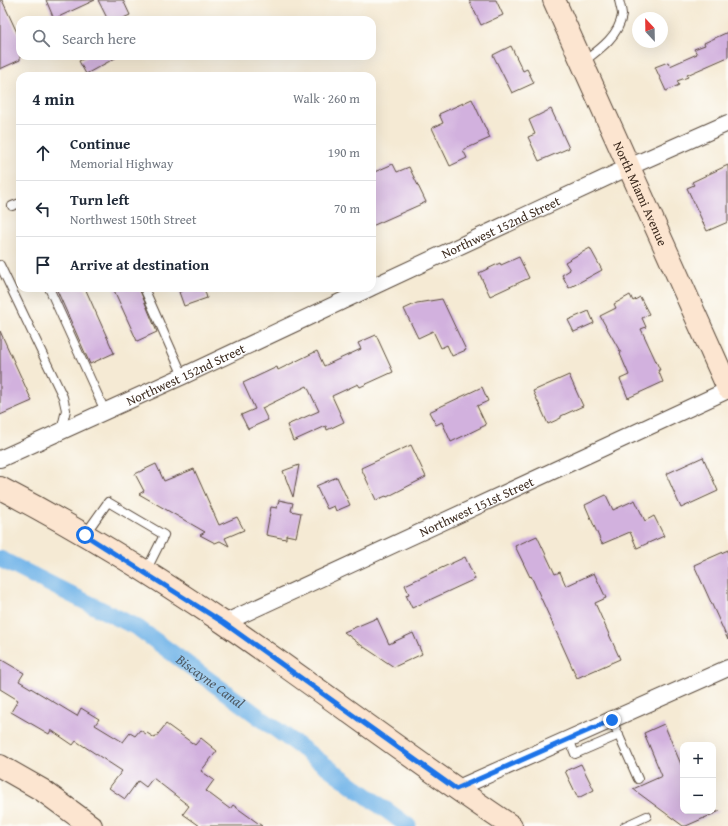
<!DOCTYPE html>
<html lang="en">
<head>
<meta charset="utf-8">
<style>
	:root { --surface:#fff; --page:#f2f2f3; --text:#1f2937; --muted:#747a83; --line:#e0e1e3 }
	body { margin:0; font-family:"Gentium Book Plus",serif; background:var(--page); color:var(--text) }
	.controls { position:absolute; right:12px; bottom:12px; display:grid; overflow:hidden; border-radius:8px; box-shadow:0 4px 16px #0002 }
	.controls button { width:36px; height:36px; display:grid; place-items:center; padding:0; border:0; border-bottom:1px solid var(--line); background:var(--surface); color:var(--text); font:20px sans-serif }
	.compass { position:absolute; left:632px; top:12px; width:36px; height:36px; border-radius:50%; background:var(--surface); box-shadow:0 4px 16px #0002; rotate:338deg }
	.stop { position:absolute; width:12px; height:12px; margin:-9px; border:3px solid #1a73e8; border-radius:50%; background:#fff }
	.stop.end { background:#1a73e8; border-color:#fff; box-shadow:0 1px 4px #0008 }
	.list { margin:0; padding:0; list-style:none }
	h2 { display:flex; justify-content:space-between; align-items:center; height:52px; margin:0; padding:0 16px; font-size:17px }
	h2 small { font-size:13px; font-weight:400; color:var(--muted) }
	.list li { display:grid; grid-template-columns:26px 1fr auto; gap:12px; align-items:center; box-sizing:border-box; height:56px; padding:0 16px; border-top:1px solid var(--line) }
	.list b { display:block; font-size:15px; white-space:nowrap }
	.list p { margin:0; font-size:13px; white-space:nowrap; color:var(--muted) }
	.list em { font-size:13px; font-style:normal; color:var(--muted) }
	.icon { flex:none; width:22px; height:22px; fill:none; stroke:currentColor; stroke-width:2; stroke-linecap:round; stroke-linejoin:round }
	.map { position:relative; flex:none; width:728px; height:826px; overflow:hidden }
	.search { position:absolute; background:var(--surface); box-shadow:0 4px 16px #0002; left:16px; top:16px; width:360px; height:44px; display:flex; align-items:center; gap:10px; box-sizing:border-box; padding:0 14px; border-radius:12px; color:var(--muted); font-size:15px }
	.panel { position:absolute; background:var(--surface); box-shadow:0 4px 16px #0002; left:16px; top:72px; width:360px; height:220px; border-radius:12px }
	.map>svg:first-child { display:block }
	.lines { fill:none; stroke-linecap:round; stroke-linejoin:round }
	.canal { stroke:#74b6e9; stroke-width:17 }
	.building { fill:#d2b1de }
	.lane-casing { stroke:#574739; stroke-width:10 }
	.street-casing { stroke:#574739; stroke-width:18 }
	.secondary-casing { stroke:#574739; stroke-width:24 }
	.lane { stroke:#fff; stroke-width:8 }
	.street { stroke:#fff; stroke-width:16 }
	.secondary { stroke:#fce5d0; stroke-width:22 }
	.route { stroke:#1a73e8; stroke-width:5 }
	.labels { text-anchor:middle; stroke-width:3.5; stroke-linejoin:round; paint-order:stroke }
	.street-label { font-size:13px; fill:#3b2a1e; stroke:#fdfcf7 }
	.water-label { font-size:14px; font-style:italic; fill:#4f5b65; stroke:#fdfcf7 }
</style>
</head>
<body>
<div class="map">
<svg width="728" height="826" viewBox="0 0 728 826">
	<rect width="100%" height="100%" fill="#fdfcf7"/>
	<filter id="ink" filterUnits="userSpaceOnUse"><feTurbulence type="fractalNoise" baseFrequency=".025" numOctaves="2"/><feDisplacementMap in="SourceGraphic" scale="8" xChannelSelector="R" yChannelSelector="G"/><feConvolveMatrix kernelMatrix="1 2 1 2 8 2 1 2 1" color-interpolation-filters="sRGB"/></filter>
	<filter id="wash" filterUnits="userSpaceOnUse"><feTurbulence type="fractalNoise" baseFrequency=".012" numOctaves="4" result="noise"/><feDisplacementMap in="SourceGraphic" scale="16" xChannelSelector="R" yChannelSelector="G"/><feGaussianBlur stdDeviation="0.9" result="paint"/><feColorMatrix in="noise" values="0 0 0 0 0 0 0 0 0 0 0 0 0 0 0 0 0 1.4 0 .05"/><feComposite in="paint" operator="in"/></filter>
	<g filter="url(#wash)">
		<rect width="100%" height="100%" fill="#f5ead4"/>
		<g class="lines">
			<path class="canal" id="s1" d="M0 559 138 628 408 826"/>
		</g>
		<g id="blocks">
			<path class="building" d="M0 0H2L20 39V60L0 69Z
				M46 0H95L54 19Z
				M98 0H123L130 15 119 20H108Z
				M469 0H496L503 15 481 25Z
				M728 32V57L687 75 688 77 677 81 679 85 666 91 655 67 668 62 670 66 697 54 694 49 705 45 704 43Z
				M511 46 523 71 527 69 534 83 512 93 493 55Z
				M89 56H119L86 74 79 61Z
				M472 99 490 138 463 150 467 158 450 166 432 128 443 123 439 114Z
				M551 109 569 148 539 161 528 137 535 134 529 120Z
				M393 164 397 172 409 167 426 202 372 226V173Z
				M728 165V222L707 231 687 188 694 185 692 182Z
				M590 248 602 270 569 288 562 275 570 270 565 262Z
				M519 257 529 278 490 296 479 273 500 263 501 265Z
				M56 288H85L114 353 90 364Z
				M113 288H139L157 332 137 341Z
				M190 288H204L207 298 184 306 179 292Z
				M630 295 633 301 640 297 649 314 642 318 646 327 641 329 660 370H658L663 382 628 398 620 379 629 375 620 354 621 353 600 316 616 308 614 304Z
				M442 299 466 350 452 356 447 345 441 348 433 331 418 338 404 309 417 303Z
				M589 311 594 323 574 332 568 320Z
				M0 331 32 401 0 415Z
				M376 335 393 372 360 387 358 384 332 396 344 422 327 430 326 426 293 441 287 425 319 411 307 386 262 408 268 420 248 429 241 415 255 409 243 383 277 367 278 370 317 351 324 366 361 349 358 343Z
				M569 375 583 406 561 416V418L548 424 533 391Z
				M482 387 488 401 477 406 486 425 451 442 442 422 436 425 429 412Z
				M411 445 426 477 387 497 386 496 376 500 361 468Z
				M703 457 718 491 681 508 666 474Z
				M156 464 164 481 194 469 219 525 237 517 244 530 225 538 229 546 220 541 215 543 200 535 205 532 139 494 144 491 135 474Z
				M299 465 293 497 283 471Z
				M337 477 350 505 336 511 334 506 327 509 316 486Z
				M606 495 613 510 635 500 645 521 654 516 664 536 637 548 630 532 602 544 585 505Z
				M279 500 293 503 291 511 301 513 296 537 286 535V539L266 535 271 507 277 508Z
				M537 536 555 574 560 572 566 586 594 573 606 598 595 603 620 659 577 678 531 576 530 577 515 546Z
				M728 550V640L694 565Z
				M465 557 475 579 412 608 406 595 409 594 405 585Z
				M377 618 389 644 413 633 422 654 394 667 358 643 344 632Z
				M0 659 24 673 19 681 77 716 81 708 99 719 95 725 123 742 130 733 135 736 140 730 146 734 147 733 155 738 166 724 195 745 201 738 217 751 201 771 214 780 206 791 230 809 233 805 262 826H200L183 814 189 806 153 778 146 787 138 781 125 799 109 788 122 771 76 741 73 745 51 730 49 734 11 712 18 700 0 689Z
				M664 724 683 769V811H720L686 826H683L633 789 662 776 644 733Z
				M581 764 594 790 578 798 565 771Z"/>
		</g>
	</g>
	<g filter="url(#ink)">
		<use href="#blocks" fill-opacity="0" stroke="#574739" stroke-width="1"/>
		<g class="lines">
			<defs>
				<path id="lane" d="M583 62C599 50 619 36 622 15 622 11 620 5 619 0
					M12 206 20 203
					M0 265 63 397 66 410 61 431
					M49 288 105 411
					M144 288 183 376
					M86 533 108 502 164 535 146 571
					M612 720 638 779
					M569 739 575 754 619 735
					M625 826 647 816"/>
				<g id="street">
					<path id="s2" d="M372 287 629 167 728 123"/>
					<path id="s3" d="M0 459 183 376 370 288"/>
					<path id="s4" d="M224 623 728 390"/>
					<path d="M456 789 728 668"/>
				</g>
				<g id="secondary">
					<path id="s5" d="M554 0 728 388"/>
					<path d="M0 488C77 528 152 574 224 623 321 690 414 761 511 826"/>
					<path d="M0 766 42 790 91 826"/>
				</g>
			</defs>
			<use href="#lane" class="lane-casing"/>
			<use href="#street" class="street-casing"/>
			<use href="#secondary" class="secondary-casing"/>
			<use href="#lane" class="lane"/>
			<use href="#street" class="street"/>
			<use href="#secondary" class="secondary"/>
		</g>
	</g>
	<g class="lines" filter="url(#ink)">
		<path class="route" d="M85 535 224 623 456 789 612 720"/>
	</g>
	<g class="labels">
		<g class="street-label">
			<text dy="5" stroke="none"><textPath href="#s5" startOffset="212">North Miami Avenue</textPath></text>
			<text dy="5" stroke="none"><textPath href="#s2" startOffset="142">Northwest 152nd Street</textPath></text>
			<text dy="5" stroke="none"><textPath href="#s3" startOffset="204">Northwest 152nd Street</textPath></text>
			<text dy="5" stroke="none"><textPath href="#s4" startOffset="278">Northwest 151st Street</textPath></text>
		</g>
		<g class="water-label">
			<text dy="5" stroke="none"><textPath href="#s1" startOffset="244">Biscayne Canal</textPath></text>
		</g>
	</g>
</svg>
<div class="controls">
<button>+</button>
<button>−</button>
</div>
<svg class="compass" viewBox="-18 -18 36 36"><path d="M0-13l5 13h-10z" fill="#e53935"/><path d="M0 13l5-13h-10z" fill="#747a83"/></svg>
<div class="stop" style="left:85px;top:535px"></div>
<div class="stop end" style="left:612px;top:720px"></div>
<div class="search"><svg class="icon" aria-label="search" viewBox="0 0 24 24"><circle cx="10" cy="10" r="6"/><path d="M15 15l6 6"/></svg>Search here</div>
<section class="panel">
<h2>4 min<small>Walk · 260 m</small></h2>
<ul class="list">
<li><svg class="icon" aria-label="ahead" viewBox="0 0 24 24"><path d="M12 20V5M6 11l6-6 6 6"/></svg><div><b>Continue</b><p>Memorial Highway</p></div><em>190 m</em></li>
<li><svg class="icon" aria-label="left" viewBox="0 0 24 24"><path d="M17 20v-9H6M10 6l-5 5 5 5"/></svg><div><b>Turn left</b><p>Northwest 150th Street</p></div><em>70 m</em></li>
<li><svg class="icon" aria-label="arrive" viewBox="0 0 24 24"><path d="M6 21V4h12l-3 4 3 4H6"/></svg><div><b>Arrive at destination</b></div></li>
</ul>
</section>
</div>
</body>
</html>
